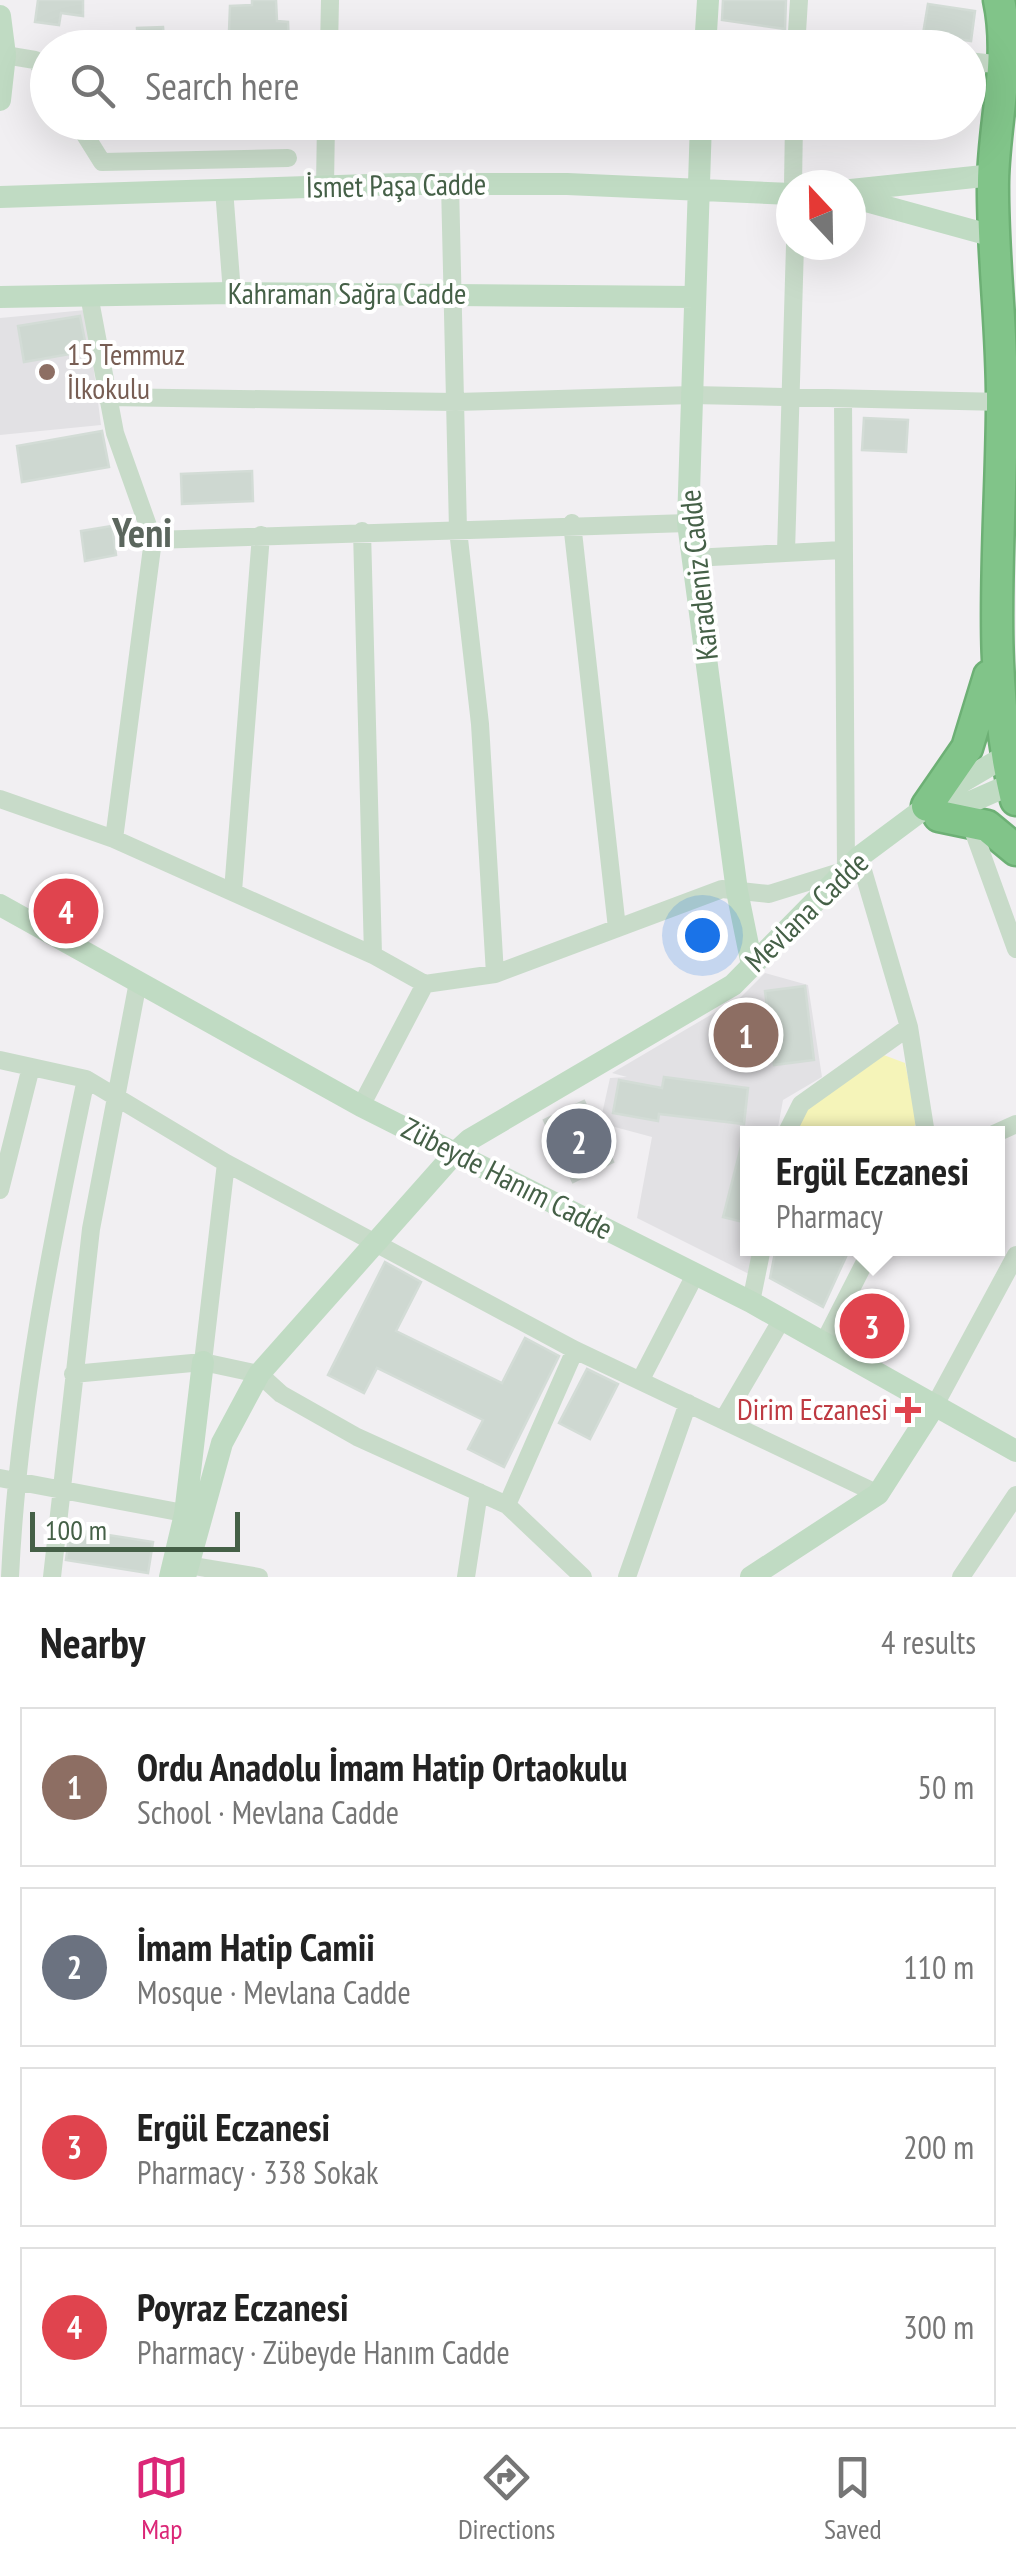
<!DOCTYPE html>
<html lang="en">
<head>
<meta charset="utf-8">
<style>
	:root { --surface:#fff; --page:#f6f6f6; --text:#222; --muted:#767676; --line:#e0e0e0; --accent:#db2777 }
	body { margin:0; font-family:"PT Sans Narrow",sans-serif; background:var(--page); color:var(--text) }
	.compass { position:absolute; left:776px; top:170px; width:90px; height:90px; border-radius:50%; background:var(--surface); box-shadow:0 10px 40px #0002; rotate:338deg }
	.scale { position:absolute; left:30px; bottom:25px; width:210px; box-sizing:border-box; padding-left:10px; border:5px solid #456047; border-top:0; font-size:28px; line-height:35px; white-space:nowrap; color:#456047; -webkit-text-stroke:8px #fff; paint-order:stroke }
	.you { position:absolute; left:702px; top:935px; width:35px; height:35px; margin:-25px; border:8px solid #fff; border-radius:50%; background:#1a73e8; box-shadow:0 0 0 15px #1a73e833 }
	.badge { display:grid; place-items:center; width:65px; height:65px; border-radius:50%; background:var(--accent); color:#fff; font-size:32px; font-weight:700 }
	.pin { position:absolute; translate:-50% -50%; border:5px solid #fff; box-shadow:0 2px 10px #0006 }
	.popup { position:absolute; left:740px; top:1126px; width:265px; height:130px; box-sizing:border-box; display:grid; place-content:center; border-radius:0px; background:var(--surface); filter:drop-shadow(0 2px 8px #0005); font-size:32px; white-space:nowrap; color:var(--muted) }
	.popup b { font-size:38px; color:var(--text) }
	.popup::after { content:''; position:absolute; left:50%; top:100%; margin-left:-20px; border:20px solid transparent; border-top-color:var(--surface) }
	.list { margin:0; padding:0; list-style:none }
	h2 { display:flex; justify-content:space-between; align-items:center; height:130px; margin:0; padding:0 40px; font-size:42px }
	h2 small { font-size:32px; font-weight:400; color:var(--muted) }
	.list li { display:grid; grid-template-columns:65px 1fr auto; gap:30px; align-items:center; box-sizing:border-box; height:160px; margin:0 20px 20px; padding:0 20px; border:2px solid var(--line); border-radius:0px }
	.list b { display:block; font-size:38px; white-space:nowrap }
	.list p { margin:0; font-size:32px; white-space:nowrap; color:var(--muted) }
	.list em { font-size:32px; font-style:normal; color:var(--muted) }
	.icon { flex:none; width:55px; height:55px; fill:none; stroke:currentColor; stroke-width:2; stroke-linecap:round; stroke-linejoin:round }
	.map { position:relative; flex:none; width:1016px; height:1577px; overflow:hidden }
	.search { position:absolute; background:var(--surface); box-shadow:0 10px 40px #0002; left:30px; right:30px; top:30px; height:110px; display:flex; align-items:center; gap:25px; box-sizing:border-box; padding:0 35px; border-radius:55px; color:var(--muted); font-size:38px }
	.sheet { height:850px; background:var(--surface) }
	nav { display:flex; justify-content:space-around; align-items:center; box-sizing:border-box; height:140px; border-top:2px solid var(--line); background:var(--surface); font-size:28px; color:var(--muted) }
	nav a { display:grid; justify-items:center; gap:5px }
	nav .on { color:var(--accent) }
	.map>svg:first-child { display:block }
	.education { fill:#e2e1e4 }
	.green { fill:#f5f4b9 }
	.building { fill:#ced8d1; stroke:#d3dcd6; stroke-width:2.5 }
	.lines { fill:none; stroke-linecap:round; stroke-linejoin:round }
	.highway-casing { stroke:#6db075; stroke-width:35 }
	.street { stroke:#c8dbc9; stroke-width:18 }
	.secondary { stroke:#c0dbc3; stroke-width:22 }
	.highway { stroke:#81c489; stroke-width:30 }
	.education-dot { fill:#8d6e63; stroke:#fff; stroke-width:4 }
	.health-dot { fill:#e0444e; stroke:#fff; stroke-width:4 }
	.labels { text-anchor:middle; stroke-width:8; stroke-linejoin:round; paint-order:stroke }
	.street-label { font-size:30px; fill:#456047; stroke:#fff }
	.education-label { font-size:30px; fill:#785e54; stroke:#fff; text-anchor:start }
	.health-label { font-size:30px; fill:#be3a42; stroke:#fff; text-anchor:end }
	.district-label { font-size:40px; font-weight:bold; fill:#5b665d; stroke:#fff }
</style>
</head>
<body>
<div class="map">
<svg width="1016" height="1577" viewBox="0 0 1016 1577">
	<rect width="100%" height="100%" fill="#f1eff2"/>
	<path class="education" d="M86 310 101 425 0 435V318Z
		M765 973 808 985 822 1077 783 1100 777 1133 747 1134V1248L755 1249 749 1274 637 1218 652 1137 600 1123 610 1078 627 1077 612 1073 741 997Z"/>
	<path class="green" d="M881 1054 905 1063 917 1121 911 1133 795 1134 803 1109Z"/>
	<path class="building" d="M38 0H83V16L61 13 59 25 35 22Z
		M252 0H276L277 21 288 22 289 45 237 48 239 33 229 32 230 6 252 5Z
		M723 0H786L785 29 722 20Z
		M928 4 975 11 971 41 923 34Z
		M163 27 165 48H138L137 28Z
		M80 316 87 351 24 362 18 326Z
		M864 418 908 420 906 452 862 450Z
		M102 431 109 467 22 482 17 446Z
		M252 471 253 501 182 504 181 474Z
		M112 526 116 555 85 561 81 531Z
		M805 986 814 1060 774 1065 765 991Z
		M664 1077 748 1088 744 1124 659 1114 658 1121 613 1113 619 1080 662 1088Z
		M584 1101 613 1162 573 1182 544 1120Z
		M743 1139 747 1140V1223L723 1217Z
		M776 1248H850L823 1307 770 1278Z
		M385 1262 421 1282 396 1331 502 1383 525 1338 559 1356 504 1467 468 1449 483 1420 377 1368 364 1393 328 1375Z
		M587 1369 618 1384 590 1439 559 1423Z
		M70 1529 153 1542 148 1573 66 1560Z"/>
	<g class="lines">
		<defs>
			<path id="highway" d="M999 0C1012 59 994 121 993 181 992 257 1003 332 1002 408 1001 539 985 671 1016 800
				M927 806 967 748 989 676
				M939 816 987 826 1016 850"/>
		</defs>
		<use href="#highway" class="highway-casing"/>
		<path class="street" d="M796 38 866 48
			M329 48 330 0
			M796 48 799 0
			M5 55 35 60 48 75
			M968 61 1003 65
			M77 122 102 162 288 158
			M450 184 458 530 480 724 495 974
			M793 185 794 122
			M325 186 326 122
			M224 189 232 293
			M89 295 115 433 153 540 114 839
			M106 397 456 402 692 395 1003 402
			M572 523 617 928
			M362 531 373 955
			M153 540 688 523
			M786 552 795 245
			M693 558 842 550
			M0 799 114 839 373 955 425 984 495 974 722 889 769 894 846 870 843 400
			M969 819 1016 949
			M859 857 909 1027 926 1134
			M233 891 261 535
			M0 1060 86 1079 226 1163 575 1350 878 1494
			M361 1106 425 984
			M786 1134 801 1104 909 1027
			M994 1134 1016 1124
			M0 1190 31 1067
			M751 1302 762 1248
			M824 1342 872 1248
			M203 1362 226 1163
			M73 1374 203 1362 259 1374 281 1394 357 1437 507 1505 583 1577
			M640 1381 695 1275
			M935 1405 1016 1255
			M723 1420 782 1319
			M0 1478 194 1515
			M507 1505 575 1350
			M188 1565 259 1577
			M10 1577C18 1408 51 1244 86 1079
			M52 1577 91 1229 138 982
			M466 1577 479 1492
			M627 1577 688 1403
			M961 1577 1016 1495"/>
		<path class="secondary" d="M0 16 5 55 0 100
			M705 48 708 0
			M701 122 688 523 737 891 752 965
			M851 190 993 175
			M0 197 400 184H567L791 194
			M851 197 993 236
			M0 297 232 293 695 297
			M936 817 1016 782
			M0 905 361 1106 751 1302 1016 1451
			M170 1577 185 1514 203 1362
			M185 1577 222 1443 259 1374 456 1152 469 1140 733 985 859 857 953 787 1016 750
			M751 1577 878 1494 935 1405"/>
		<use href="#highway" class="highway"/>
	</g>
	<circle class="education-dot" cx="47" cy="372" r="10"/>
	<path class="health-dot" d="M903 1395h10v10h10v10h-10v10h-10v-10h-10v-10h10z"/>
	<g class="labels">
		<g class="street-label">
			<text transform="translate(396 186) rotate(-1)" y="10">İsmet Paşa Cadde</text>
			<text x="347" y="304">Kahraman Sağra Cadde</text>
			<text transform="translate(699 575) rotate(-96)" y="10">Karadeniz Cadde</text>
			<text transform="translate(807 912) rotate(-44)" y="10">Mevlana Cadde</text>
			<text transform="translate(507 1179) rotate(27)" y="10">Zübeyde Hanım Cadde</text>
		</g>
		<g class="education-label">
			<text x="67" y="365">15 Temmuz<tspan x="67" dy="34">İlkokulu</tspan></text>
		</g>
		<g class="health-label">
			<text x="888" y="1420">Dirim Eczanesi</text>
		</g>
		<g class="district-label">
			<text x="142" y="547">Yeni</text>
		</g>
	</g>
</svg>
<svg class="compass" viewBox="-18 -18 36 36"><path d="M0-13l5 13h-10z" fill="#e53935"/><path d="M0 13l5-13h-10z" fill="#767676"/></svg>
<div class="scale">100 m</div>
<div class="you"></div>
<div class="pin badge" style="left:746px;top:1035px;background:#8d6e63">1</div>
<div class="pin badge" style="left:579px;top:1141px;background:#6b7280">2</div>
<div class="pin badge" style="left:872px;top:1326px;background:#e0444e">3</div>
<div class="popup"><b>Ergül Eczanesi</b>Pharmacy</div>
<div class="pin badge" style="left:66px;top:911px;background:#e0444e">4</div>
<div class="search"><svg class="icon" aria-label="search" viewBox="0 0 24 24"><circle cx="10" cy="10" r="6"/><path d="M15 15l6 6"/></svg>Search here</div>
</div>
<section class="sheet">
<h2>Nearby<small>4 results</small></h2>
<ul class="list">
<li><span class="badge" style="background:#8d6e63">1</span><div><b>Ordu Anadolu İmam Hatip Ortaokulu</b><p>School · Mevlana Cadde</p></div><em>50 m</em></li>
<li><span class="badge" style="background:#6b7280">2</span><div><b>İmam Hatip Camii</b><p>Mosque · Mevlana Cadde</p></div><em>110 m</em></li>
<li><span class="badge" style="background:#e0444e">3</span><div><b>Ergül Eczanesi</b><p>Pharmacy · 338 Sokak</p></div><em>200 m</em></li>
<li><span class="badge" style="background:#e0444e">4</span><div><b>Poyraz Eczanesi</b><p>Pharmacy · Zübeyde Hanım Cadde</p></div><em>300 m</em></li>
</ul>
</section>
<nav>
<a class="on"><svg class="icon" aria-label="map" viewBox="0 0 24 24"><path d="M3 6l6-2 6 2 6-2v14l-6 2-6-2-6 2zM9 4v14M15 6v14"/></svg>Map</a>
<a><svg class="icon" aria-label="directions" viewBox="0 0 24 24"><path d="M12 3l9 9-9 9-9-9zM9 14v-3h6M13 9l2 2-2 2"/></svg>Directions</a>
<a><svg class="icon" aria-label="saved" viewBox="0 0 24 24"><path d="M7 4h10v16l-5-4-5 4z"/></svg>Saved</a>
</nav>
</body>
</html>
